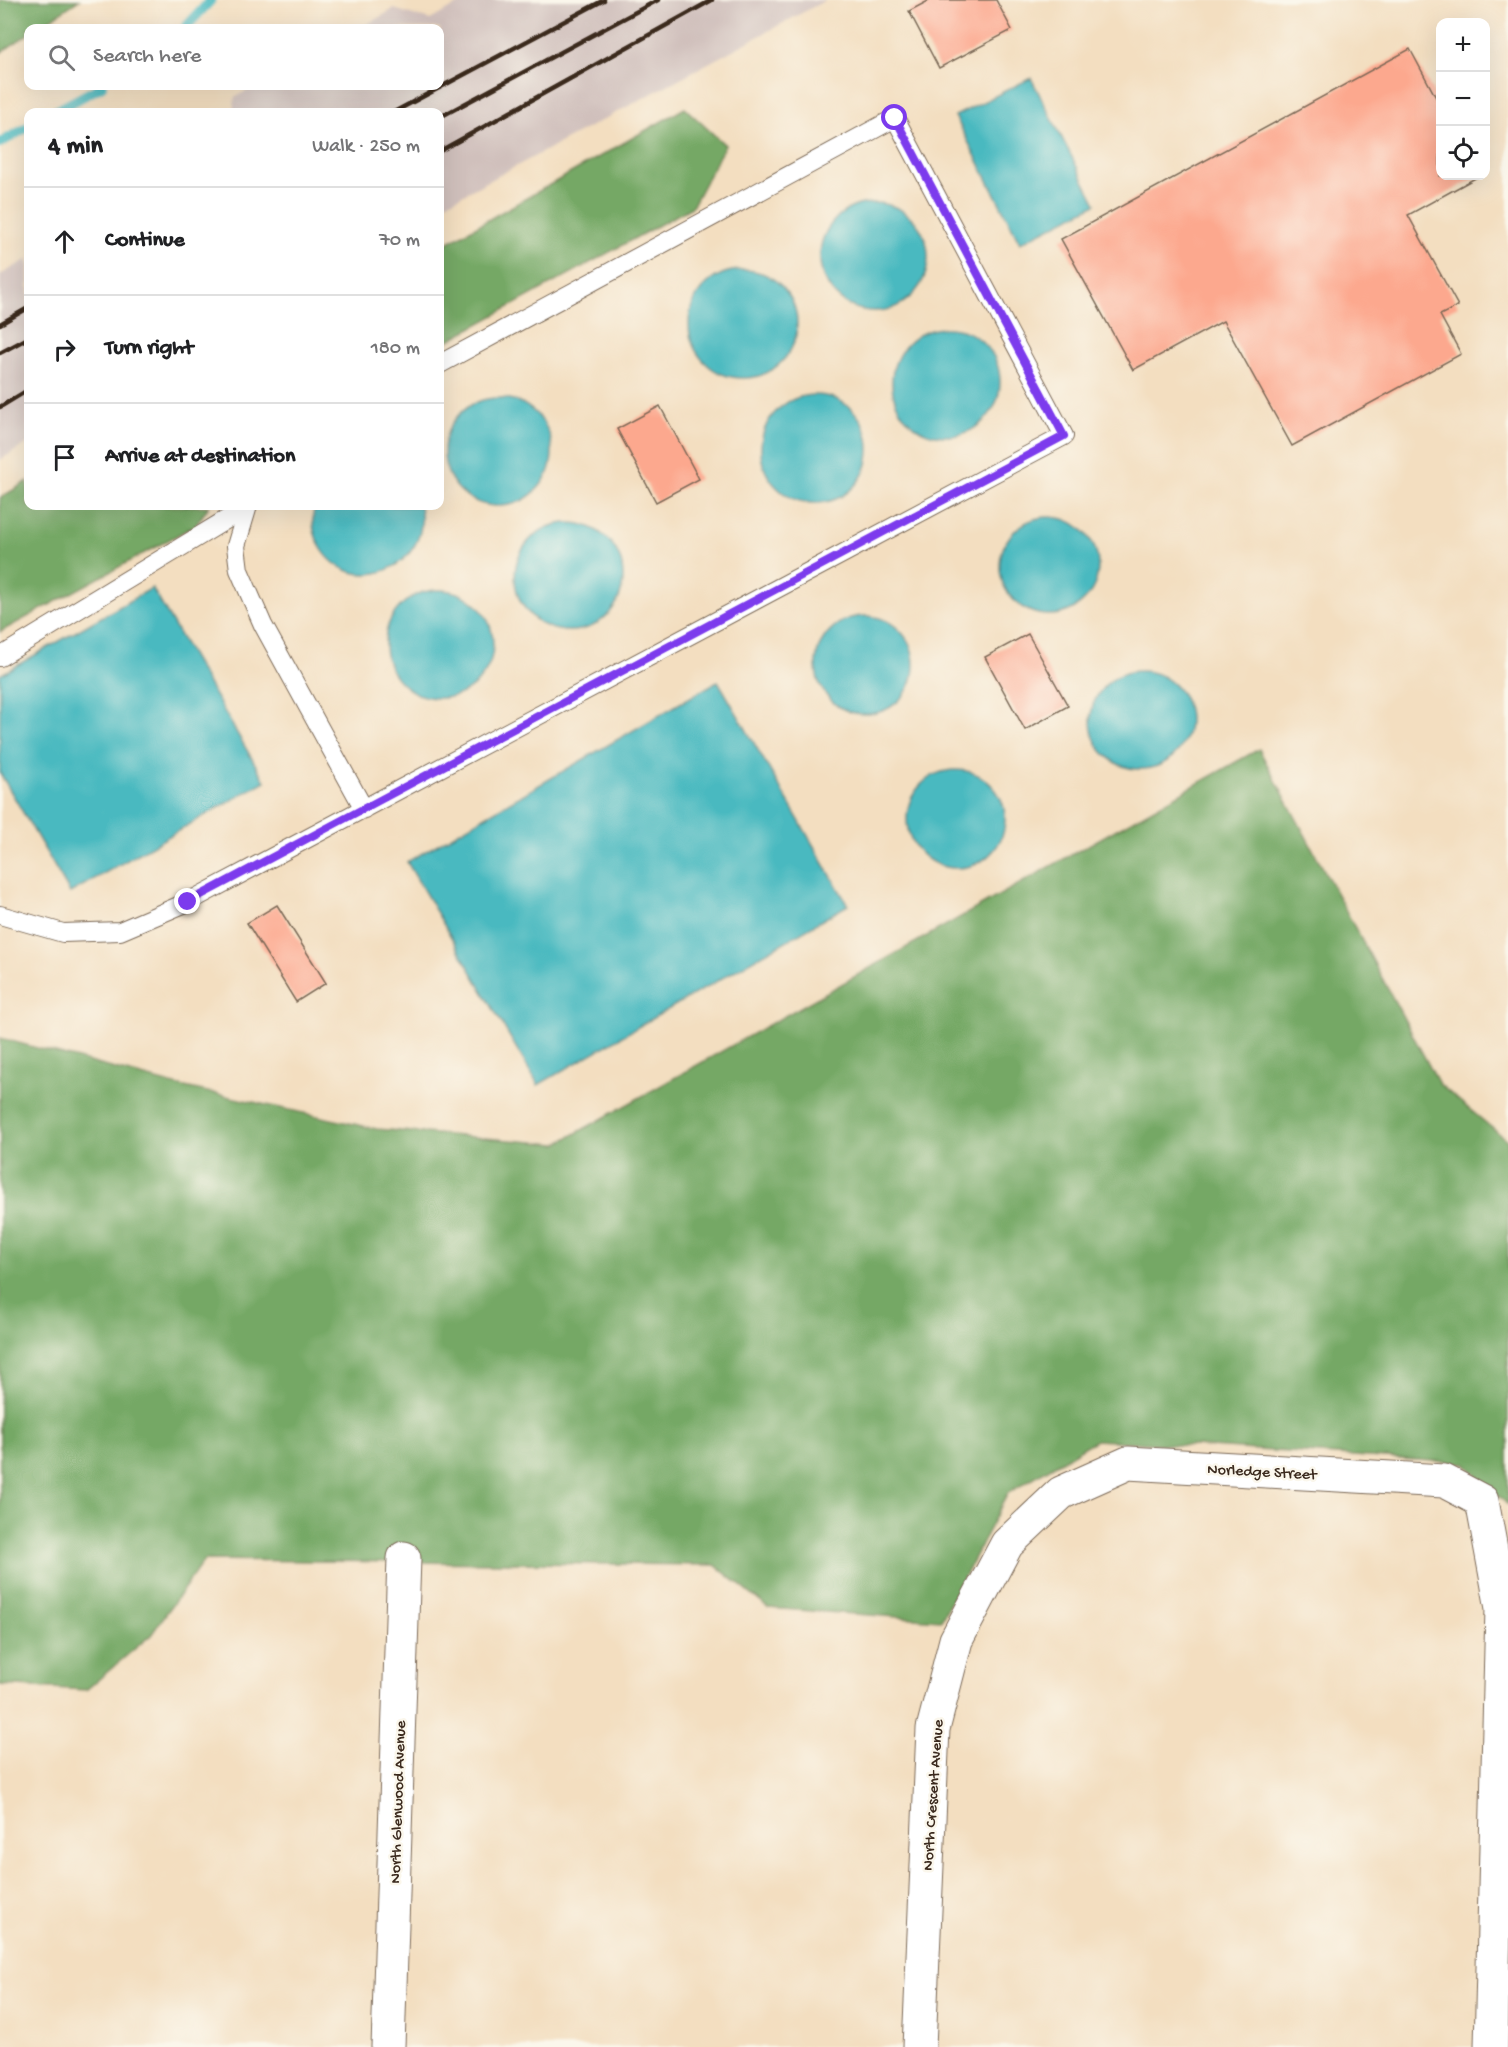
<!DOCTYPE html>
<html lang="en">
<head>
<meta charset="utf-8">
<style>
	:root { --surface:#fff; --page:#f6f6f6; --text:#202124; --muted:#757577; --line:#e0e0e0 }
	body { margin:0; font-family:"Gochi Hand",sans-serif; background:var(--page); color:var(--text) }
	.controls { position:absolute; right:18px; top:18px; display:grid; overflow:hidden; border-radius:12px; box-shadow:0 6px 24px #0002 }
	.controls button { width:54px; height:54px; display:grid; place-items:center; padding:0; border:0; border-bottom:2px solid var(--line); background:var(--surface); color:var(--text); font:30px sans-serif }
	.stop { position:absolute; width:18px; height:18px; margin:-14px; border:4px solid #7c3aed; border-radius:50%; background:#fff }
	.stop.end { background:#7c3aed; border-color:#fff; box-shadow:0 2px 6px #0008 }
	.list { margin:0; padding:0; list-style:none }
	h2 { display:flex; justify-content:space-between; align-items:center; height:78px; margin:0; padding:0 24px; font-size:26px }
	h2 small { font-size:20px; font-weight:400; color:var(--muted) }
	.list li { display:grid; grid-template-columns:39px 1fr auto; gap:18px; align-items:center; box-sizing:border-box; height:108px; padding:0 24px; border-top:2px solid var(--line) }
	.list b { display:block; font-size:22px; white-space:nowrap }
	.list em { font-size:20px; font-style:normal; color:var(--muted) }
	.icon { flex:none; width:33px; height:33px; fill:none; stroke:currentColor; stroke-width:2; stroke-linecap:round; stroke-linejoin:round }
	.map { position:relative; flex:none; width:1508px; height:2047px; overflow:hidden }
	.search { position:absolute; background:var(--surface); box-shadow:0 6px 24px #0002; left:24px; top:24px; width:420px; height:66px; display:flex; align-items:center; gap:15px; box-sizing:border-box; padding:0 21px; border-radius:12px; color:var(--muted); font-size:22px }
	.panel { position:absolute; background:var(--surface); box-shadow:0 6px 24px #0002; left:24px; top:108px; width:420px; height:402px; border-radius:12px }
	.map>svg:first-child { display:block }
	.industrial { fill:#d0c0bc }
	.forest { fill:#74a865; stroke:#586942; stroke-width:1.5 }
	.water { fill:#4ab9c0; stroke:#42726f; stroke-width:1.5 }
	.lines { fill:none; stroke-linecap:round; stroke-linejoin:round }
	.stream { stroke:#4ab9c0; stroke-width:10 }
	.building { fill:#fca88e }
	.service-casing { stroke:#7b6957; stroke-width:20 }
	.minor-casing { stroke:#7b6957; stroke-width:35 }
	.service { stroke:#fff; stroke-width:18 }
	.minor { stroke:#fff; stroke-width:33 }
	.rail { stroke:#3b2a1e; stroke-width:4.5 }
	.route { stroke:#7c3aed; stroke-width:8 }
	.labels { text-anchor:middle; stroke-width:5; stroke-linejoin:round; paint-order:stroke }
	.street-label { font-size:16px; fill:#3b2a1e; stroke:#fbf7ec }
</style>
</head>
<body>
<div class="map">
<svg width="1508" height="2047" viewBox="0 0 1508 2047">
	<rect width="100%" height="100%" fill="#fbf7ec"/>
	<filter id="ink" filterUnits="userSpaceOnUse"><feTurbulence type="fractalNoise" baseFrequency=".0167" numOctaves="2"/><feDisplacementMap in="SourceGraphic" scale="12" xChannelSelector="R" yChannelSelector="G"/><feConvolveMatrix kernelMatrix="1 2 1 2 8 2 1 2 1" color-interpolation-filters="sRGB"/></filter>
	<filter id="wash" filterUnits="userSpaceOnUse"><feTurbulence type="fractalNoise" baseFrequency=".008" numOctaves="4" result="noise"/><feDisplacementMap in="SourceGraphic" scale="24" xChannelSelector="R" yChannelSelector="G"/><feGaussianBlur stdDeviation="1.35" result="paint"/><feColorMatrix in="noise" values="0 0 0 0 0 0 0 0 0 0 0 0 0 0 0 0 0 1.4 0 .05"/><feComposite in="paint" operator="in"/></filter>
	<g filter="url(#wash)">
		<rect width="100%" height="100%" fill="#f3dec0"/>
		<path class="industrial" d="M466 0H826L440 207V112H233L235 97 256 86H440V28H360L394 9 430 20Z
			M28 259V443L0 460V275Z"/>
		<path class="forest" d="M0 0H79L37 28H28V34L0 53Z
			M685 108 725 145 692 207 440 345V247Z
			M28 481V506H209L196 525 0 632V498Z
			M1259 749 1439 1084 1508 1141V1505L1464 1463 1096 1440 1008 1493 941 1620 768 1608 715 1565 204 1560 151 1635 86 1690 0 1685V1038L171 1084 377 1129 557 1144Z"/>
		<path class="water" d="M1031 78 1096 204 1020 243 955 116Z
			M820 257a54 54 0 1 1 108 0a54 54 0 1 1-108 0Z
			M689 324a54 54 0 1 1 108 0a54 54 0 1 1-108 0Z
			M892 382a54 54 0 1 1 108 0a54 54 0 1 1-108 0Z
			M761 449a54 54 0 1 1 108 0a54 54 0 1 1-108 0Z
			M444 452a54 54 0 1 1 108 0a54 54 0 1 1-108 0Z
			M315 506H420C433 568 351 601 320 546 313 533 311 519 315 506Z
			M1000 566a49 49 0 1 1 98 0a49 49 0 1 1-98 0Z
			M515 577a54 54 0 1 1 108 0a54 54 0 1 1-108 0Z
			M152 588 265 781 70 893 0 773V675Z
			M385 644a54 54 0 1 1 108 0a54 54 0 1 1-108 0Z
			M816 665a49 49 0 1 1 98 0a49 49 0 1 1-98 0Z
			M1091 720a49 49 0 1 1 98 0a49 49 0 1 1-98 0Z
			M718 681 848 905 538 1085 407 862Z
			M907 819a49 49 0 1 1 98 0a49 49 0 1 1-98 0Z"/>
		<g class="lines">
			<path class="stream" d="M185 28 211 0
				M54 112 102 86
				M0 143 28 127"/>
		</g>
		<g id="blocks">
			<path class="building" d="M930 0H996L1012 30 939 68 909 11Z
				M1410 49 1440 105V176H1479L1408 215 1458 306 1440 315 1461 354 1292 446 1223 321 1133 370 1061 239Z
				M660 406 699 479 656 502 617 429Z
				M1028 634 1068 706 1025 730 985 657Z
				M277 905 326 983 296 1002 247 923Z"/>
		</g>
	</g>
	<g filter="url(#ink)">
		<use href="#blocks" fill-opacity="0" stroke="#7b6957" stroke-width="1.5"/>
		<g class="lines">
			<defs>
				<path id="service" d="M248 506 236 546 239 570 263 625 364 809
					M0 657 247 507
					M0 915 63 933 120 931 188 902 1064 436 895 118 440 364"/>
				<path id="minor" d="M388 2047 404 1558
					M919 2047 933 1729 956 1640 1007 1544 1061 1493 1128 1463 1444 1481 1482 1501 1502 1608 1491 2047"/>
			</defs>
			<use href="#service" class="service-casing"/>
			<use href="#minor" class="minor-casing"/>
			<use href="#service" class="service"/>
			<use href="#minor" class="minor"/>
			<path class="rail" d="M394 112 604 0
				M440 117 658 0
				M440 151 712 0
				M0 324 28 308
				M0 353 28 338
				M0 407 28 390"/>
		</g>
	</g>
	<g class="lines" filter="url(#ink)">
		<path class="route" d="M188 902 1064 436 895 118"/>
	</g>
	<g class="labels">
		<g class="street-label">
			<text transform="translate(1262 1470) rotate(3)" y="6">Norledge Street</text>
			<text transform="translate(931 1795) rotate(-86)" y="6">North Crescent Avenue</text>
			<text transform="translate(396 1802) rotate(-88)" y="6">North Glenwood Avenue</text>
		</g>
	</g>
</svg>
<div class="controls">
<button>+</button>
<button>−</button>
<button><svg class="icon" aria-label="locate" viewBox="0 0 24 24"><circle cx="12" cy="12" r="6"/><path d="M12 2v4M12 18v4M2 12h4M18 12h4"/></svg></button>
</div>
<div class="stop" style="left:895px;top:118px"></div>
<div class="stop end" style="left:188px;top:902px"></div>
<div class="search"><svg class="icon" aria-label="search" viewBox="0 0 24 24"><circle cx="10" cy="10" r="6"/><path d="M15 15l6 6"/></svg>Search here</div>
<section class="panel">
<h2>4 min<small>Walk · 250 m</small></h2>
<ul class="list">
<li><svg class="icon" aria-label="ahead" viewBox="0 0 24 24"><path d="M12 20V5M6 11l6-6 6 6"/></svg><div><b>Continue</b></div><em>70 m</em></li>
<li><svg class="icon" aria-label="right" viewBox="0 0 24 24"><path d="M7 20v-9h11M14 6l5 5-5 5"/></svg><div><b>Turn right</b></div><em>180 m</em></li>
<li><svg class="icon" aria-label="arrive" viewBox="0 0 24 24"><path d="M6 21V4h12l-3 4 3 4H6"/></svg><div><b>Arrive at destination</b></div></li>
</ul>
</section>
</div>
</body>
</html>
